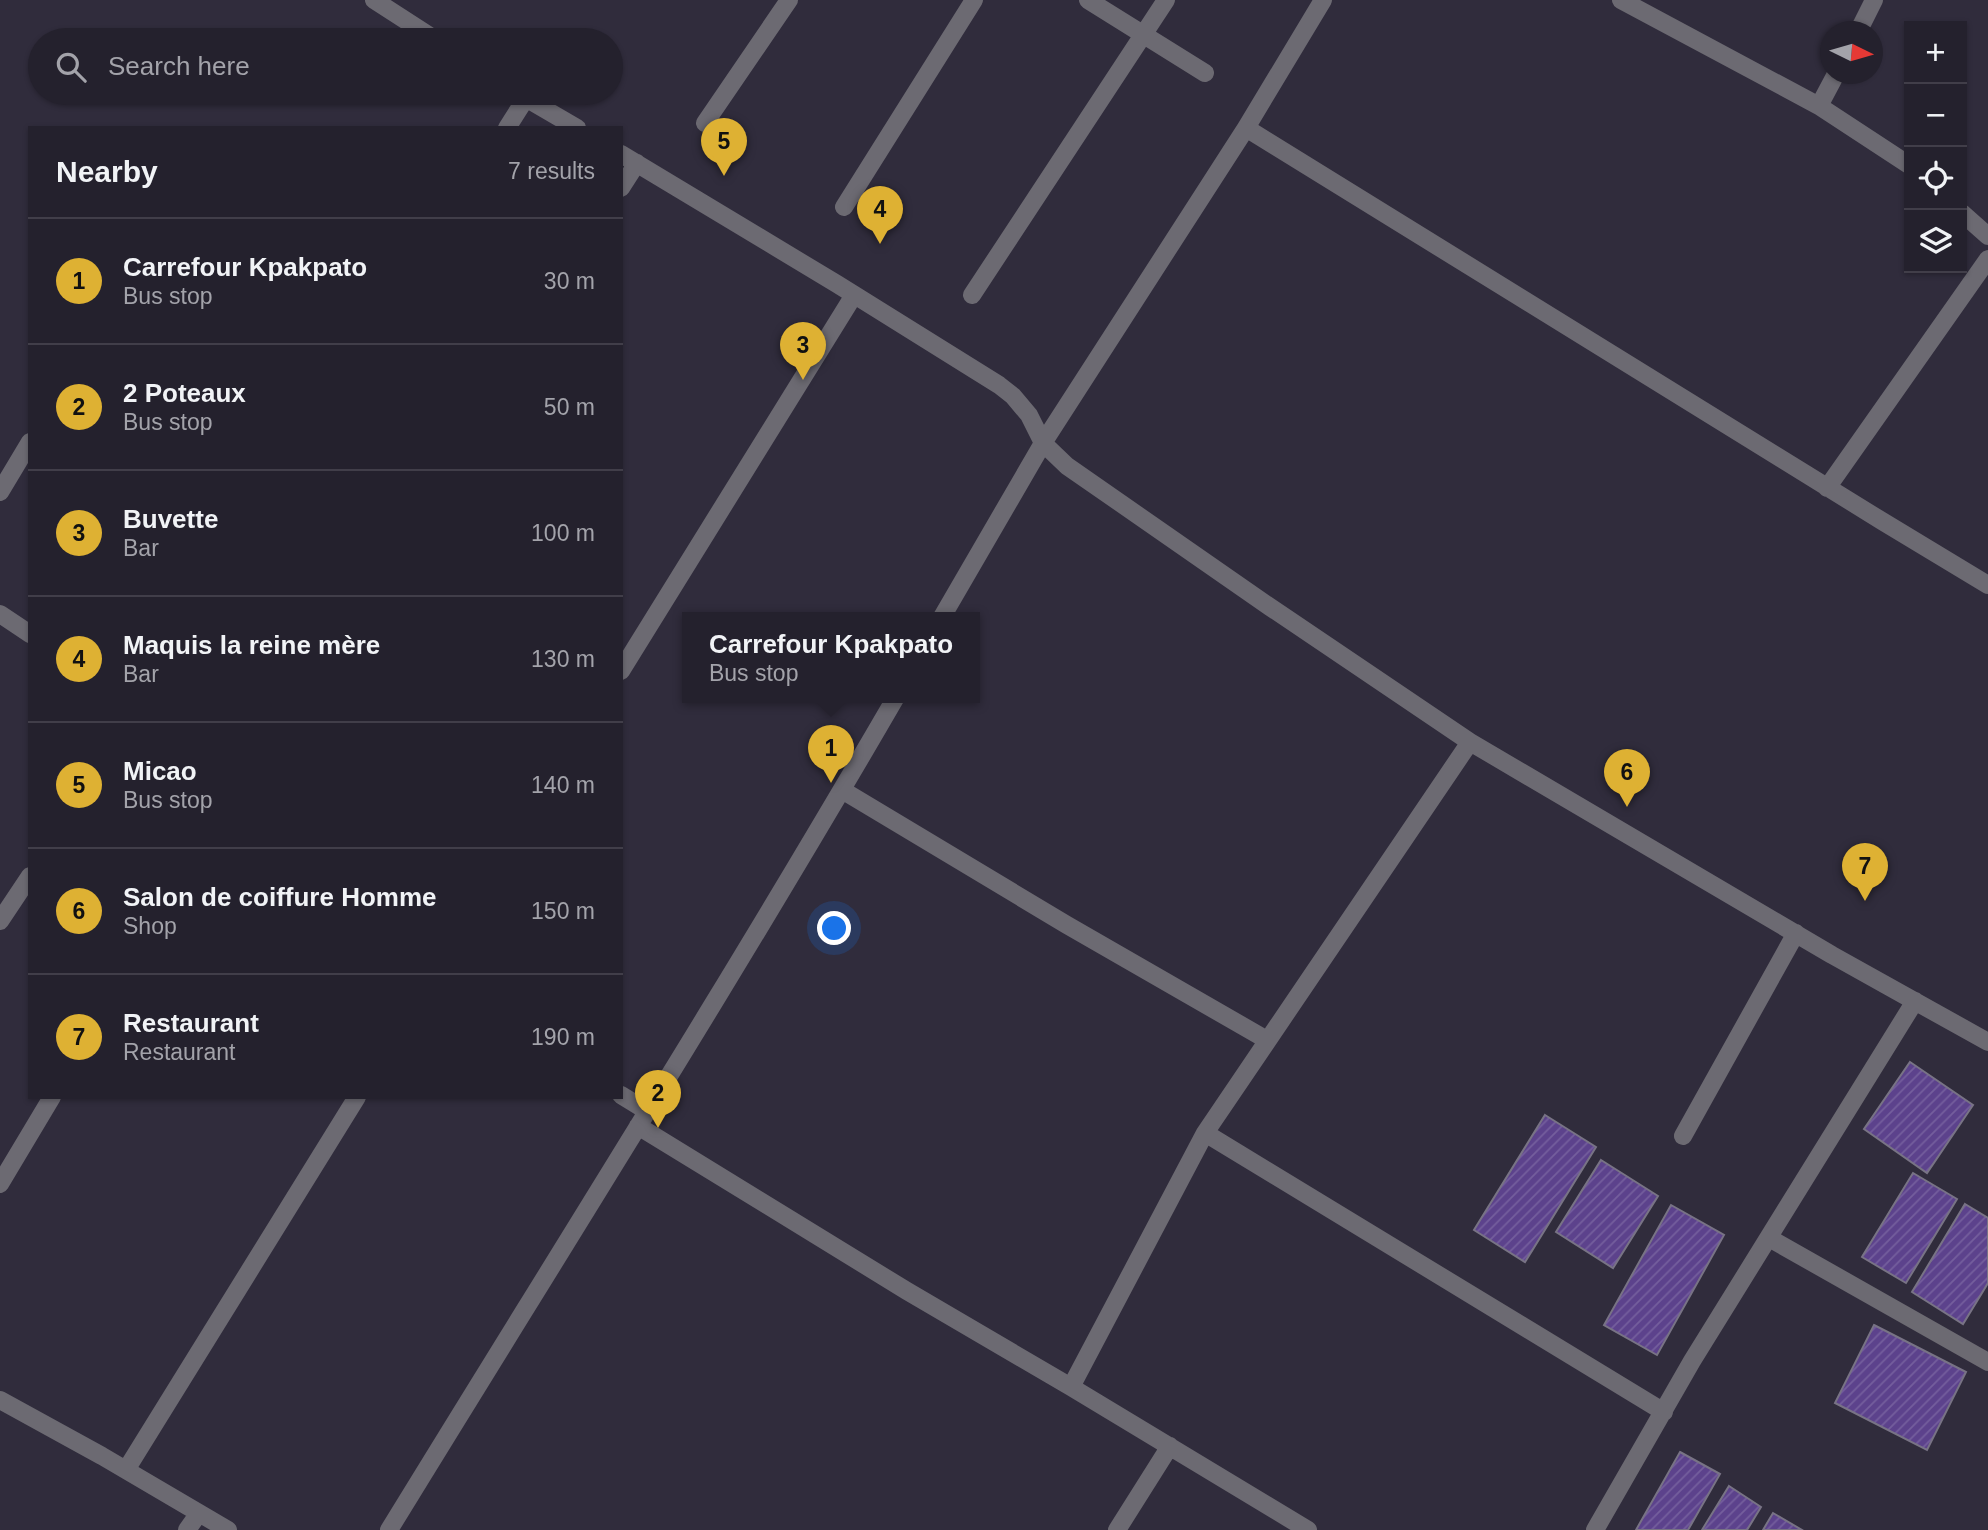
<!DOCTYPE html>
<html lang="en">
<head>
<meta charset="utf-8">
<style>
	:root { --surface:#24212d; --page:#2c2935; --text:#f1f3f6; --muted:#a3a3aa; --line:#413e49; --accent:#deb133 }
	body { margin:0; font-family:Arial,sans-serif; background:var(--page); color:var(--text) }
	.controls { position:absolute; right:21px; top:21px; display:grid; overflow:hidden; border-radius:0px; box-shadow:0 2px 5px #0004 }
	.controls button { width:63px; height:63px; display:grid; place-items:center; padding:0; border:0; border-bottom:2px solid var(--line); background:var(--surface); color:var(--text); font:35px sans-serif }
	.compass { position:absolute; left:1820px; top:21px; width:63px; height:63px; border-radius:50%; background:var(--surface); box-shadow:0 2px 5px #0004; rotate:95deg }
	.you { position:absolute; left:835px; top:929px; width:24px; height:24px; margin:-18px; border:5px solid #fff; border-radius:50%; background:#1a73e8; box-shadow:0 0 0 10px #1a73e833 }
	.badge { display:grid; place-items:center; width:46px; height:46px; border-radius:50%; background:var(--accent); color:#111; font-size:23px; font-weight:700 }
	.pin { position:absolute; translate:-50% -58px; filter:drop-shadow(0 2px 4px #0008) }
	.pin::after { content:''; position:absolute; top:37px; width:24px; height:21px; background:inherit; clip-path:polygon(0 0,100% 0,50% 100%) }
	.popup { position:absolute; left:682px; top:612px; width:298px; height:91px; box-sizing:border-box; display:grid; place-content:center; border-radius:0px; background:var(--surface); filter:drop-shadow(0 2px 5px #0005); font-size:23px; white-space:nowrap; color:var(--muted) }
	.popup b { font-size:26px; color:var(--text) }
	.popup::after { content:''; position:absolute; left:50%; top:100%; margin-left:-14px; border:14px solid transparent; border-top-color:var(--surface) }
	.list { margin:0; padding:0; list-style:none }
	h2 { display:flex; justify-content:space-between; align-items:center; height:91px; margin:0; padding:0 28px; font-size:30px }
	h2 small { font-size:23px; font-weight:400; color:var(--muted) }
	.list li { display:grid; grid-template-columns:46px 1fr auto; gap:21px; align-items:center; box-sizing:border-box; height:126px; padding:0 28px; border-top:2px solid var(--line) }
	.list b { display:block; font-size:26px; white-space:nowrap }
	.list p { margin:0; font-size:23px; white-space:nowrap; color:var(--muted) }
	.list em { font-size:23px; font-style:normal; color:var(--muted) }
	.icon { flex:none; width:38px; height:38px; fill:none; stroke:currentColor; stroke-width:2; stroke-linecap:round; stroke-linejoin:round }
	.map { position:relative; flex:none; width:1988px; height:1530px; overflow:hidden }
	.search { position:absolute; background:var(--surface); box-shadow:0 2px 5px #0004; left:28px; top:28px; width:595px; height:77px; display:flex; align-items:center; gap:18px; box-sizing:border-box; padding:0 24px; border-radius:38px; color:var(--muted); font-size:26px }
	.panel { position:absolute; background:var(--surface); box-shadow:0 2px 5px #0004; left:28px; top:126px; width:595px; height:973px; border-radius:0px }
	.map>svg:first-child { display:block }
	.building { fill:url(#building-hatch); stroke:#787385; stroke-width:2 }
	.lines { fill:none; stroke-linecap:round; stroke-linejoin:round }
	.minor { stroke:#6c6a72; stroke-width:18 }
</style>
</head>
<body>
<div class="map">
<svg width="1988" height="1530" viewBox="0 0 1988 1530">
	<defs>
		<pattern id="building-hatch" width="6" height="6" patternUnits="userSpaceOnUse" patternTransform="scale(1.75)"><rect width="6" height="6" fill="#5c428c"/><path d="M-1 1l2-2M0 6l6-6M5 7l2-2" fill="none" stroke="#745e9d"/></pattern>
	</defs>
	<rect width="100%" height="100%" fill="#302c3c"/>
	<path class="building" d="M1910 1062 1973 1105 1927 1173 1864 1129Z
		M1545 1115 1596 1147 1525 1262 1474 1230Z
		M1601 1160 1658 1196 1613 1268 1556 1232Z
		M1913 1173 1957 1199 1906 1283 1862 1257Z
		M1965 1204 1988 1218V1283L1963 1324 1912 1292Z
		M1671 1205 1724 1235 1657 1355 1604 1325Z
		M1874 1325 1966 1372 1927 1450 1835 1403Z
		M1680 1452 1720 1474 1688 1530H1636Z
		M1729 1486 1761 1507 1747 1530H1702Z
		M1773 1513 1802 1530H1763Z"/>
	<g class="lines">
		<path class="minor" d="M374 0 436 40
			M1088 0 1205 73
			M1621 0 1819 106 1909 165
			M1858 32 1874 0
			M517 93 577 128
			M1819 106 1836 74
			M705 123 789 0
			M507 128 526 98
			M1246 128 1882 521 1988 585
			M621 154 837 284 999 385 1013 396 1029 415 1043 443 1067 466 1270 607 1470 742 1832 955 1988 1042
			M621 188 637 163
			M844 207 974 0
			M1962 213 1988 236
			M972 295 1166 0
			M1827 488 1988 259
			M0 492 30 442
			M0 614 30 634
			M942 617 1043 443 1246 128 1323 0
			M621 671 854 295
			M842 790 1067 925 1267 1040
			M0 921 30 876
			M621 1095 647 1111
			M638 1126 907 1291 1071 1387 1308 1530
			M1205 1133 1664 1412
			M1683 1136 1796 933
			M0 1184 52 1097
			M1769 1238 1988 1362
			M1071 1387 1205 1133 1470 742
			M0 1400 102 1456 228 1530
			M126 1470 357 1097
			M187 1530 199 1513
			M389 1530C559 1253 733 978 896 697
			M1117 1530 1170 1446
			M1595 1530 1692 1361 1915 1001"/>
	</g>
</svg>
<div class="controls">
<button>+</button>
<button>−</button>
<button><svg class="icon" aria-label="locate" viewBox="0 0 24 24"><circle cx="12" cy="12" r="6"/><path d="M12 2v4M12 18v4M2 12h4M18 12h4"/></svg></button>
<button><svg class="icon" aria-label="layers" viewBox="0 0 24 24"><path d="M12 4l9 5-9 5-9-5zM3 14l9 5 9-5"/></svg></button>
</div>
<svg class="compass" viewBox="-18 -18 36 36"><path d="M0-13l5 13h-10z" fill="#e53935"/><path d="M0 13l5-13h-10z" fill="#a3a3aa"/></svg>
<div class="you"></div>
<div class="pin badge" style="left:831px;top:783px">1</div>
<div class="popup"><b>Carrefour Kpakpato</b>Bus stop</div>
<div class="pin badge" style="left:658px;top:1128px">2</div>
<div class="pin badge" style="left:803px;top:380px">3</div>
<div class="pin badge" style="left:880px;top:244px">4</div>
<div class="pin badge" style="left:724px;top:176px">5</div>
<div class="pin badge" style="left:1627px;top:807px">6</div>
<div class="pin badge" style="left:1865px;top:901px">7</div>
<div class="search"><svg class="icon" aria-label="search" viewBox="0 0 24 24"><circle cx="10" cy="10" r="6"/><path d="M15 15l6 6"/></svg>Search here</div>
<section class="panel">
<h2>Nearby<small>7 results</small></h2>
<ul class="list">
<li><span class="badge">1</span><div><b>Carrefour Kpakpato</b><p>Bus stop</p></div><em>30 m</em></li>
<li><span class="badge">2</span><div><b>2 Poteaux</b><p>Bus stop</p></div><em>50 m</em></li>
<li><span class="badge">3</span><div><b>Buvette</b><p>Bar</p></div><em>100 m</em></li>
<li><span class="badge">4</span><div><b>Maquis la reine mère</b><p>Bar</p></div><em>130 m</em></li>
<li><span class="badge">5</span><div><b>Micao</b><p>Bus stop</p></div><em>140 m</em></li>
<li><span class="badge">6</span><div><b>Salon de coiffure Homme</b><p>Shop</p></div><em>150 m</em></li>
<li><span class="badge">7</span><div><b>Restaurant</b><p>Restaurant</p></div><em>190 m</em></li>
</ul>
</section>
</div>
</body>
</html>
